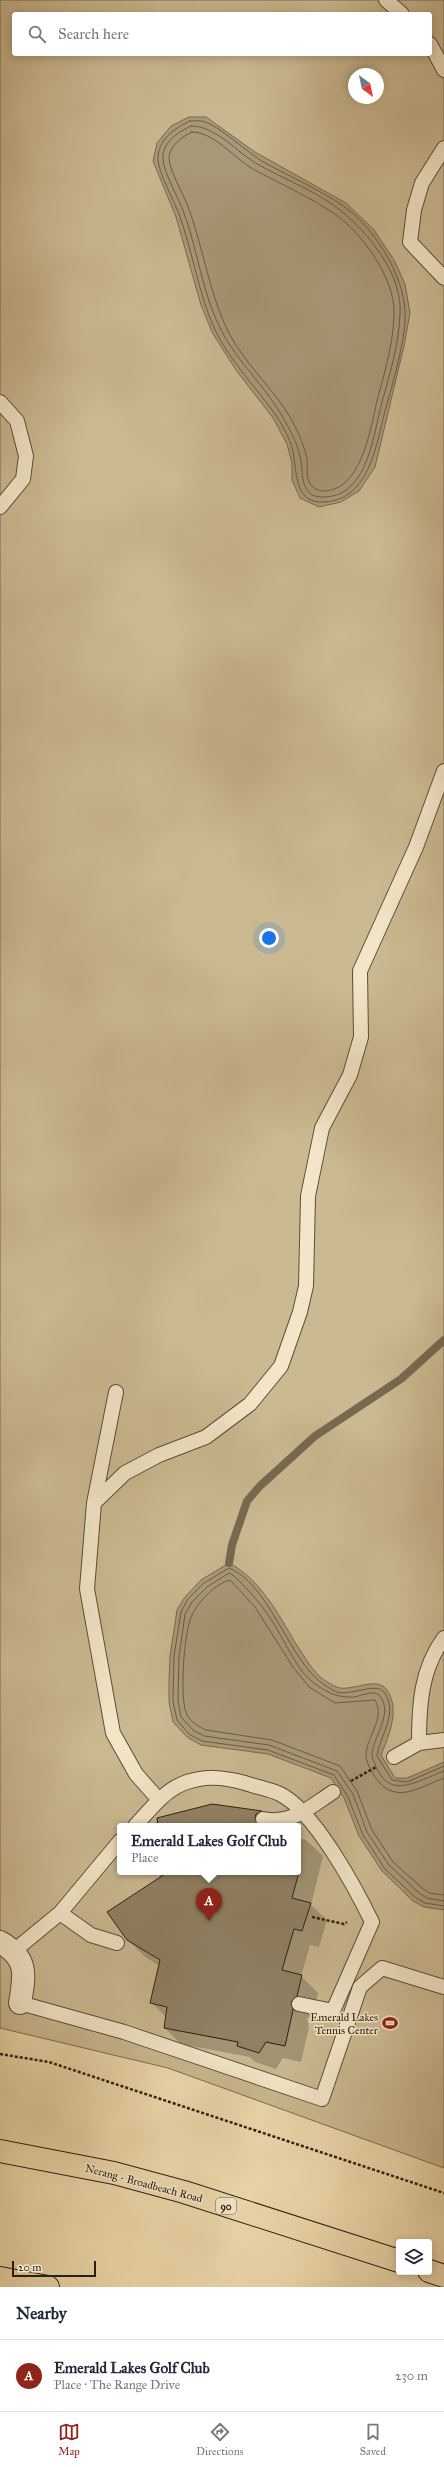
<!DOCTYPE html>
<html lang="en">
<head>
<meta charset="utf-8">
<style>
	:root { --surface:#fff; --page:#f6f6f7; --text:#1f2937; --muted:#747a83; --line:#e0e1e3; --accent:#8f2418 }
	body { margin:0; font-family:"IM FELL Great Primer",serif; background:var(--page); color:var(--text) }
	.controls { position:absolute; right:12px; bottom:12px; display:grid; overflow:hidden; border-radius:4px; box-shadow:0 2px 10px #0003 }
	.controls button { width:36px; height:36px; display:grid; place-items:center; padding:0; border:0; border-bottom:1px solid var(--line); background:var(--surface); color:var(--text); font:20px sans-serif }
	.compass { position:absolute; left:348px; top:68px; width:36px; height:36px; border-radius:50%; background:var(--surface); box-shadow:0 2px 10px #0003; rotate:147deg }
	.scale { position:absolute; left:12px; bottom:10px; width:84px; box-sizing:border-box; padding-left:4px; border:2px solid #2a2014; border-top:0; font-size:11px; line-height:14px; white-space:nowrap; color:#2a2014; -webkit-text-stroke:3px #f3e6c8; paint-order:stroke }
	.you { position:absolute; left:269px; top:938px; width:14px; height:14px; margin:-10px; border:3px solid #fff; border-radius:50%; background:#1a73e8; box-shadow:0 0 0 6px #1a73e833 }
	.badge { display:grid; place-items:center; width:26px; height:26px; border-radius:50%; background:var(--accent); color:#fff; font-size:13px; font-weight:700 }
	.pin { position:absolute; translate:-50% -33px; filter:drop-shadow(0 1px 2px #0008) }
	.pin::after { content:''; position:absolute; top:21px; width:14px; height:12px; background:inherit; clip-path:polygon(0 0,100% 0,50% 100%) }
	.popup { position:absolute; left:117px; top:1823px; width:184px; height:52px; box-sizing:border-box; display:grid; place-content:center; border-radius:4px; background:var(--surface); filter:drop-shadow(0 1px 3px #0005); font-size:13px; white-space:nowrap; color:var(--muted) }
	.popup b { font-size:15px; color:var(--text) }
	.popup::after { content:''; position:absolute; left:50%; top:100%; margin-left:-8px; border:8px solid transparent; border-top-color:var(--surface) }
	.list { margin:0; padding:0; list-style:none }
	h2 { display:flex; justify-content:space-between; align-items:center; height:52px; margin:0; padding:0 16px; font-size:17px }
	h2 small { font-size:13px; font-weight:400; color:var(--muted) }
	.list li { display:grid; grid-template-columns:26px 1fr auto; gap:12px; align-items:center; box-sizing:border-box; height:72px; padding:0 16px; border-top:1px solid var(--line) }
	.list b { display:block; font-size:15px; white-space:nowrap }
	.list p { margin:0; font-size:13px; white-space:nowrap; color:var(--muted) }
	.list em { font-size:13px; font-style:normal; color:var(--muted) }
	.icon { flex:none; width:22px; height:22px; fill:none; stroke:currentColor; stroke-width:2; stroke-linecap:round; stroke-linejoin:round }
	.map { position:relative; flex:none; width:444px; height:2287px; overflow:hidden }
	.search { position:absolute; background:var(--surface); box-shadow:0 2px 10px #0003; left:12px; right:12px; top:12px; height:44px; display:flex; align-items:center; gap:10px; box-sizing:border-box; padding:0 14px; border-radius:4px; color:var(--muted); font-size:15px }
	.sheet { height:124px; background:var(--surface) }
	nav { display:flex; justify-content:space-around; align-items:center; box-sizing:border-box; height:56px; border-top:1px solid var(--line); background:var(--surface); font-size:11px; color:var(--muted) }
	nav a { display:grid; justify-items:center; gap:2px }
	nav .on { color:var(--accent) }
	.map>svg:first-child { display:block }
	.green { fill:#cbb991; stroke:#7a6c52; fill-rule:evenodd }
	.water { fill:#aa9978; stroke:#776950 }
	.shadow { fill:#0003 }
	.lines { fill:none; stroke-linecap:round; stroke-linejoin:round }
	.shore { stroke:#6a5c46; stroke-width:1 }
	.stream { stroke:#776950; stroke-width:8 }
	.building { fill:#8f8063; stroke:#2a2014 }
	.lane-casing { stroke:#5a4e3a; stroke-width:16 }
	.street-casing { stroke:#5a4e3a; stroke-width:24 }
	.primary-casing { stroke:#2a2014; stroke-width:24 }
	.path { stroke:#2a2014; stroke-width:2.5; stroke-dasharray:3 2; stroke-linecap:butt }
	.lane { stroke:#f3e6c8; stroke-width:14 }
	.street { stroke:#f3e6c8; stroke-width:22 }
	.primary { stroke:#ecd8ab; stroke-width:22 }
	.labels { text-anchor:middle; stroke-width:3; stroke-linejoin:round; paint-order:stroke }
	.shield { fill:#f3e6c8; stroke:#665b4a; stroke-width:1 }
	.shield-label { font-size:10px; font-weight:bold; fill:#2a2014 }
	.poi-label { font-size:11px; fill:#2a2014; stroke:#f3e6c8; text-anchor:end }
	.street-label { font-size:11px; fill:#2a2014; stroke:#f3e6c8 }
</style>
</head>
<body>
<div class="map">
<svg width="444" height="2287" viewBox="0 0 444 2287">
	<rect width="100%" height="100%" fill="#ecd8ab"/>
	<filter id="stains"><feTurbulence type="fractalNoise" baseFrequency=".005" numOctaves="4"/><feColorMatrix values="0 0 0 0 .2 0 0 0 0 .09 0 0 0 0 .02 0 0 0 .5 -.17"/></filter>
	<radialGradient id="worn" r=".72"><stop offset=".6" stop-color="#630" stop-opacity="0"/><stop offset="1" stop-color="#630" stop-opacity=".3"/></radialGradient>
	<path class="green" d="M0 0H444V2168L168 2068 0 2028ZM14 14H430V54H14ZM354 74H378V98H354ZM120 1826H298V1872H120Z"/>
	<path class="water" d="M189 117H206L255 152 346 203 374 230 394 260 405 284 410 313 404 346 375 467 359 491 341 502 319 507 300 498 292 480V463L287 444 273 418 236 370 213 334 201 305 176 217 153 161 157 143 171 126Z
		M229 1563C260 1579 279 1615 296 1644 303 1654 310 1667 319 1676 324 1680 334 1687 340 1688 354 1690 377 1677 386 1689 401 1708 389 1735 381 1755L395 1778H407L444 1762V1910L424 1907 413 1901 382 1871 359 1836 344 1798 331 1778 268 1754 201 1745 187 1737 173 1722 169 1702V1680L170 1656 177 1610 185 1597 201 1580Z"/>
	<path class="shadow" d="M238 1809 256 1814 268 1826H173Z
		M298 1838 306 1840 323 1856 311 1905 327 1920 319 1947 310 1945 301 1976 318 1993 313 2012 307 2019 309 2027 301 2062 283 2058 276 2069 255 2062 250 2057 181 2044 165 2028 166 2017 151 2002 160 1966 145 1957 128 1940 161 1878 157 1872H298Z"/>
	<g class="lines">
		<path class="shore" d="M190 121C194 121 201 120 205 122 219 126 248 153 265 163 291 177 318 189 342 205 373 226 403 273 405 311 407 336 392 386 385 411 376 445 369 503 321 502 291 502 298 463 291 444 287 434 281 422 275 414 255 386 230 361 215 330 198 293 193 252 179 214 174 201 158 171 158 160 157 140 175 128 190 121Z
			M191 126C217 126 237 153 259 165 286 180 318 192 341 211 370 234 403 276 400 314 399 343 390 374 382 402 373 435 368 498 322 497 301 497 303 475 301 461 300 455 298 449 296 443 292 433 286 423 281 414 263 384 237 361 221 330 202 293 198 251 184 213 179 199 164 173 163 160 161 143 178 132 191 126Z
			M192 132C214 132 234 158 253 169 280 184 311 197 336 215 363 234 395 279 394 313 394 338 386 368 379 393 371 422 364 492 322 491 319 491 313 488 311 485 305 477 308 468 307 459 302 437 291 416 277 398 259 375 237 352 225 325 209 289 203 249 190 212 186 198 169 171 169 158 170 145 182 137 192 132Z
			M444 1766 407 1782 392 1780 377 1756C380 1735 399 1713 384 1692 376 1682 350 1696 337 1692 331 1690 321 1683 317 1679 287 1652 267 1583 229 1568L204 1583 188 1599 181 1612 174 1656 173 1701 177 1720 189 1734 202 1741 268 1750 334 1775 348 1797 363 1835 385 1869 416 1898 425 1903 444 1906
			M444 1771C412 1783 386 1803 372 1756 372 1737 394 1715 380 1696 375 1689 361 1696 354 1697 338 1698 328 1693 315 1684 297 1671 286 1643 274 1624 263 1606 249 1590 233 1575L229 1573 207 1587 192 1602 185 1614 179 1657 178 1701 181 1717 193 1730 204 1736 269 1745 337 1771 353 1794 367 1832 389 1865 419 1893 427 1898 444 1901
			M444 1778C422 1786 398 1804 379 1782 373 1775 368 1766 366 1757 365 1738 386 1719 375 1700L335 1703 309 1687 293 1667 255 1607 230 1580C216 1583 198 1602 192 1615 184 1630 179 1700 187 1715 191 1722 199 1727 206 1730L272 1740 340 1766 357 1791 372 1830 393 1862 422 1888 429 1893 444 1895"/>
		<path class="stream" d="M229 1563 232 1545 247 1501 260 1486 315 1436 401 1379 444 1340"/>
	</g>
	<path class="building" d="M212 1804 262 1811 256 1814 255 1818 258 1826H158L157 1818Z
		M168 1872H299L292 1898 311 1903 302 1931 294 1929 282 1970 302 1975 297 1996 291 2002 293 2010 285 2046 266 2042 259 2053 237 2046 238 2042 164 2028 167 2007 150 2003 160 1960 127 1940 107 1912Z"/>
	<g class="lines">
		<defs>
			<path id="lane" d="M386 0 402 14
				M430 44 444 70
				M444 148 422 183 414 210 410 242 444 278
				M0 402 17 421 26 456 23 479 0 507
				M116 1392 94 1503 87 1589 113 1733 136 1774 159 1800
				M94 1503 125 1473 159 1455 206 1437 250 1404 281 1366 300 1312 306 1286 308 1196 322 1128 350 1075 361 1037 360 971 416 847 444 771
				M419 1743C419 1705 421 1669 444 1638
				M394 1757 419 1743 444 1740
				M263 1819C292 1825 310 1807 333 1792
				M135 1826C149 1811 163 1792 182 1784 204 1775 223 1777 245 1783 256 1787 269 1789 280 1794 314 1811 355 1887 372 1922L333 2011 299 2004
				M60 1913 91 1935 117 1943
				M15 1950 60 1913 120 1841
				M20 2003 124 2032 322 2099 360 1987 382 1968 444 1987"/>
			<path id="street" d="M0 1942C28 1958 25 1974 20 2003"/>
			<path id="primary" d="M0 2151 114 2173 184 2192 399 2261
				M429 2271 444 2276
				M0 2278 48 2287"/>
		</defs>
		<use href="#lane" class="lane-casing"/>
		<use href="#street" class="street-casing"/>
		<use href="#primary" class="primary-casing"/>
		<path class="path" d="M351 1781 376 1767
			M312 1917 344 1924 347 1922
			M0 2054 49 2062 444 2193"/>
		<use href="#lane" class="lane"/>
		<use href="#street" class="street"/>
		<use href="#primary" class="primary"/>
	</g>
	<defs>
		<symbol id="stadium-bare" viewBox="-9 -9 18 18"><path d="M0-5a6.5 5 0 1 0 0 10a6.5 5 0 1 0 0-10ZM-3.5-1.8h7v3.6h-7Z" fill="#8f2418" stroke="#f3e6c8" stroke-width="2.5" paint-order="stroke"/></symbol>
	</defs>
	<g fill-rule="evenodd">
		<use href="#stadium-bare" x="379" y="2012" width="22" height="22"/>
	</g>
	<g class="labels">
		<rect class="shield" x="216" y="2198" width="20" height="16" rx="3"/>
		<g class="shield-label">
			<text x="226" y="2210">90</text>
		</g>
		<g class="poi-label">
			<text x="378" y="2021">Emerald Lakes<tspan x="378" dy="13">Tennis Center</tspan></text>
		</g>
		<g class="street-label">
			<text transform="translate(144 2183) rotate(15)" y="4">Nerang - Broadbeach Road</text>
		</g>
	</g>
	<rect width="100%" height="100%" filter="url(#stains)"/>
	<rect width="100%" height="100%" fill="url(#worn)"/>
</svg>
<div class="controls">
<button><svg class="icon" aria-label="layers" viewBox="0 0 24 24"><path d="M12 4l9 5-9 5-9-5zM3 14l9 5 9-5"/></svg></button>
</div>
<svg class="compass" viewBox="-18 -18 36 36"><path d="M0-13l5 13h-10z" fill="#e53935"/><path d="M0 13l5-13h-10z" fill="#747a83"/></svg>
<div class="scale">20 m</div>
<div class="you"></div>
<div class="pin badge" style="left:209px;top:1921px">A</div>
<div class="popup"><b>Emerald Lakes Golf Club</b>Place</div>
<div class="search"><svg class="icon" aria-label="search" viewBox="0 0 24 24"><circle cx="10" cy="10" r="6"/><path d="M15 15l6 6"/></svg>Search here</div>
</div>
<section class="sheet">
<h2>Nearby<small></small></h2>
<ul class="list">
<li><span class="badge">A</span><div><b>Emerald Lakes Golf Club</b><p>Place · The Range Drive</p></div><em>230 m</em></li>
</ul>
</section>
<nav>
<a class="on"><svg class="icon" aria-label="map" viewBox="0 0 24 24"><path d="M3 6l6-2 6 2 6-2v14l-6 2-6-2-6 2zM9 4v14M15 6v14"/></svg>Map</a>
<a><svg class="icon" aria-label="directions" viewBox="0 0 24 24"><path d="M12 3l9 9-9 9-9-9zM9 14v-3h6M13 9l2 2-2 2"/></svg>Directions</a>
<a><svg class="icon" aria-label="saved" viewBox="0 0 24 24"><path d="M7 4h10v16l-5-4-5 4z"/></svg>Saved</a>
</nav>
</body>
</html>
